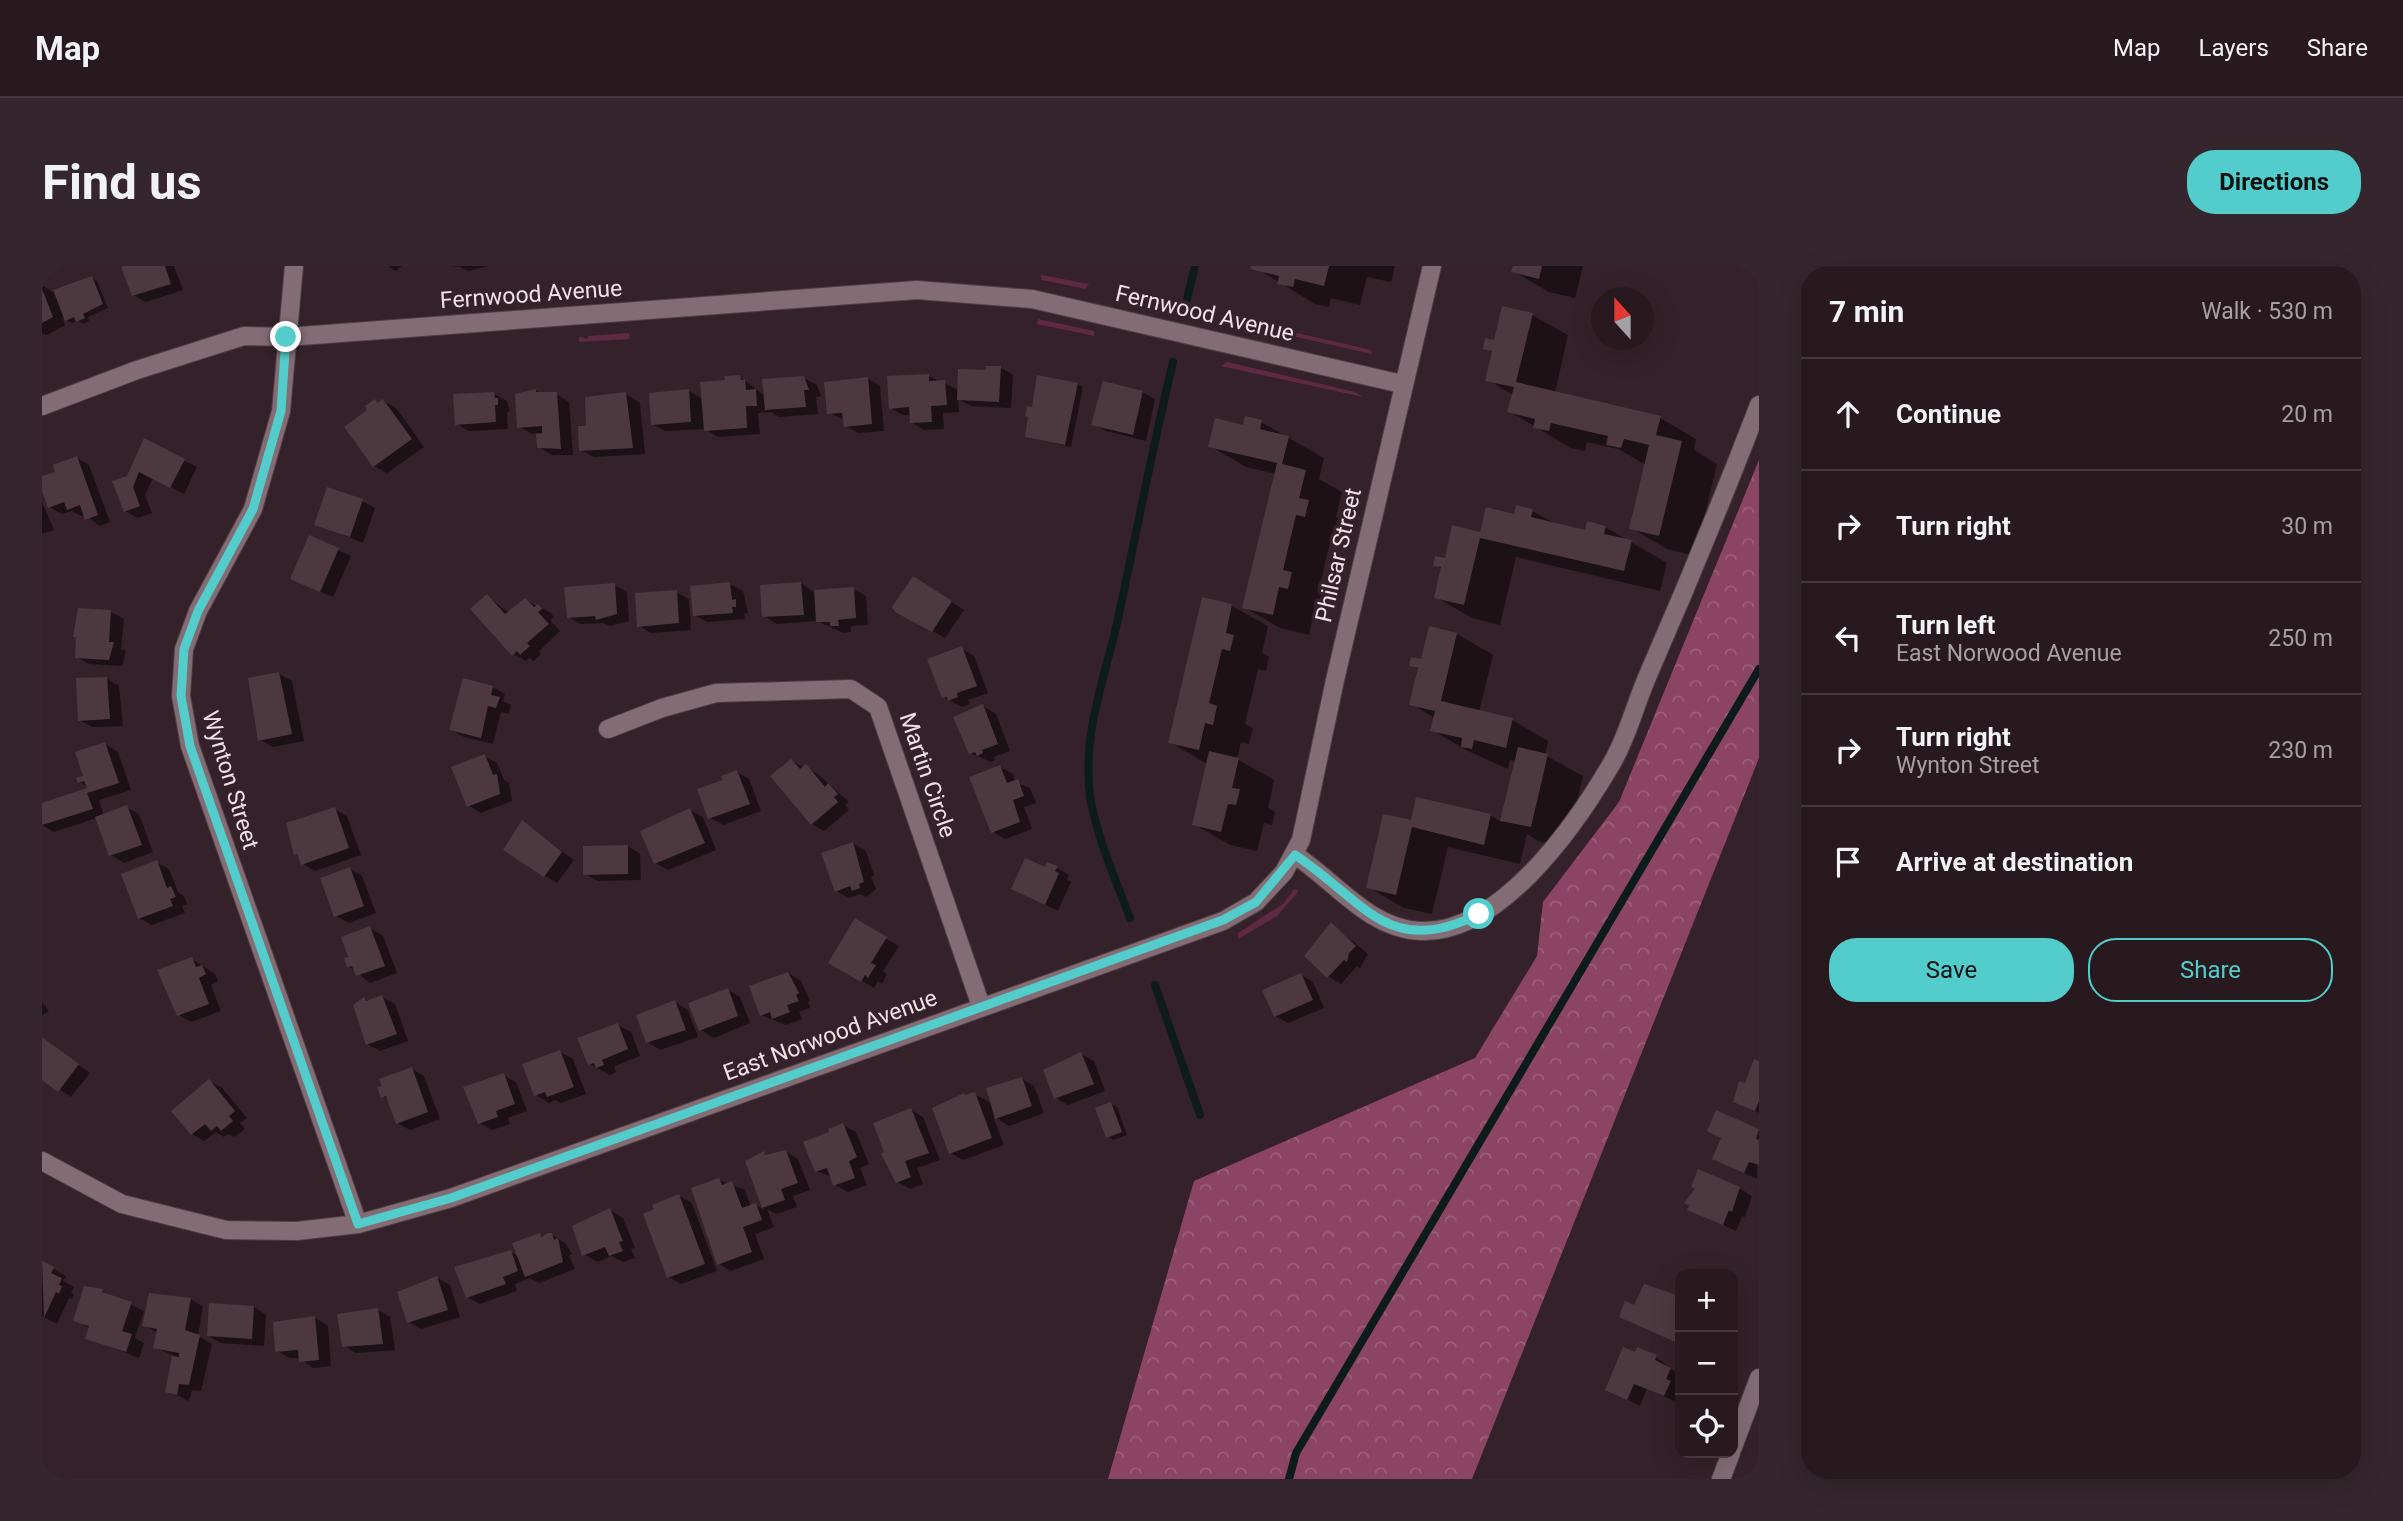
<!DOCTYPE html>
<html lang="en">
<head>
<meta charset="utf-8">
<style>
	:root { --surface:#28191f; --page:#34262c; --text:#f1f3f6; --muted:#a5a0a4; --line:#44383d; --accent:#52cdcc }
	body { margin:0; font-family:Roboto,sans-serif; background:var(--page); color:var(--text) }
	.controls { position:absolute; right:21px; bottom:21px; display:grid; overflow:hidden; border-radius:14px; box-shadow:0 7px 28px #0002 }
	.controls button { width:63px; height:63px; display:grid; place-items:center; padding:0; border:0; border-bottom:2px solid var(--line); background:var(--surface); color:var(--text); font:35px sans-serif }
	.compass { position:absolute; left:1549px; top:21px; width:63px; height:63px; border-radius:50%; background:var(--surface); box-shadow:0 7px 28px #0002; rotate:339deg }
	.stop { position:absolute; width:21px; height:21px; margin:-16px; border:5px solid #52cdcc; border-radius:50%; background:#fff }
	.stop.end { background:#52cdcc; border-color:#fff; box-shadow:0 2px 7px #0008 }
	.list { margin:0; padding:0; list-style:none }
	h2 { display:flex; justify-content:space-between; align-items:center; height:91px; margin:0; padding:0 28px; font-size:30px }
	h2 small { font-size:23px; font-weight:400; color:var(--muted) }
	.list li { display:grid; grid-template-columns:46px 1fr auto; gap:21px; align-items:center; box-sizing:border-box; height:112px; padding:0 28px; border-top:2px solid var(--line) }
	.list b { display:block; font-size:26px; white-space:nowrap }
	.list p { margin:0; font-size:23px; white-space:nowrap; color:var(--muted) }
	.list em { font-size:23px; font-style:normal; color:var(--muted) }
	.actions { display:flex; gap:14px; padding:21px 28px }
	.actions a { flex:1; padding:16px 0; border:2px solid var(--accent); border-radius:28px; text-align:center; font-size:24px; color:var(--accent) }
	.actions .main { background:var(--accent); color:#111 }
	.icon { flex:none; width:38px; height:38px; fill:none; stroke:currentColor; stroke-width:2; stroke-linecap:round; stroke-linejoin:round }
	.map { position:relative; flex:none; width:1717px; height:1213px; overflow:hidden; border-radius:28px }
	header { display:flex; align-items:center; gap:42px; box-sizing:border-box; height:98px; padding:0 35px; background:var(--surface); border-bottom:2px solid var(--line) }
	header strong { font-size:33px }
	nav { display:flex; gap:38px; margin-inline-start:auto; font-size:24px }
	.intro { display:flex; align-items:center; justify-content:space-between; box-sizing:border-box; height:168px; padding:0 42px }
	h1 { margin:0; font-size:49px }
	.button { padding:18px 32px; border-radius:28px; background:var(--accent); color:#111; font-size:24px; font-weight:700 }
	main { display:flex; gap:42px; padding:0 42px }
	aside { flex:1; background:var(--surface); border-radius:28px; box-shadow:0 7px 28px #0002 }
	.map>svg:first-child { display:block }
	.green { fill:#602942 }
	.forest { fill:url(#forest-crowns) }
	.shadow { fill:#0007 }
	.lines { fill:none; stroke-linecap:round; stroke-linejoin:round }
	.stream { stroke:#0d1c1b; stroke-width:8 }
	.building { fill:#4e3840 }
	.minor-casing { stroke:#4f3e45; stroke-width:20 }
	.minor { stroke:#846c75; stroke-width:18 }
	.route { stroke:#52cdcc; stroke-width:9 }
	.labels { text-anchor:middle; stroke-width:7; stroke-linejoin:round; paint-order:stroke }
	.street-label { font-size:23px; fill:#f0e1e6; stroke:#352129 }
</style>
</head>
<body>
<header>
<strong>Map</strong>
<nav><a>Map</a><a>Layers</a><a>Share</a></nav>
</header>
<div class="intro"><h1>Find us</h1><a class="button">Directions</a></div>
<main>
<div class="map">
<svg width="1717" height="1213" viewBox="0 0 1717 1213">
	<defs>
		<pattern id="forest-crowns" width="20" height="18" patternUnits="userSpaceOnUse" patternTransform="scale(1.75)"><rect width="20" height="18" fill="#8b4463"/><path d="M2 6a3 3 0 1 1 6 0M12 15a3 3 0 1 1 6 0" fill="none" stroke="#9c5f79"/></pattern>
	</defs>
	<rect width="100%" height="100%" fill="#352129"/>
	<path class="green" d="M999 9 1047 18 1044 23 1000 14Z
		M1077 26 1166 46C1157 54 1093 34 1078 31Z
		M1190 52 1329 84 1330 88 1193 57Z
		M996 53 1052 65V70L995 58Z
		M587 67 588 73 537 76V71L546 73V70Z
		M1185 96 1313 126 1321 131 1179 100Z
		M1252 623 1257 625 1235 650 1196 673V667L1242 637Z"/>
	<path class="forest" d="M1717 194V492L1430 1213H1066L1152 915 1433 792 1495 690 1501 636 1577 536Z"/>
	<path class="shadow" d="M86 0H132L141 24 104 36 91 29Z
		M346 0H360L354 5Z
		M406 0H447L426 5 418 1Z
		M1211 0H1353L1349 16 1325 11 1318 39 1289 32 1287 41 1273 38Z
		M1472 0H1541L1533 32 1507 26 1471 5Z
		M50 12 55 15 66 42 46 51 47 55 41 58 36 54 30 57 20 51 23 59 5 69 0 68V19L11 26Z
		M1490 49 1526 69 1513 127 1618 152 1654 173 1652 184 1675 198 1653 290 1625 283 1589 262 1604 199 1576 183 1545 176 1543 185 1529 182 1467 145 1471 129 1446 114 1452 87 1443 82Z
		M959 102 971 109 969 142 929 140 916 133 917 146 901 147 902 163 882 164 869 156V149H861L848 142 886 110 917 124 946 106Z
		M698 111 723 130 762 112 775 119 779 130 774 131 776 148 737 151 729 146 716 147 718 168 676 171 663 163 623 165 610 158 647 125 661 133Z
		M826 112 838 120 842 165 816 167 804 160 803 154 787 147Z
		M1036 118 1041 121 1029 181 984 171 991 143Z
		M493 124 500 128H514L527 136 531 189H510L497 181 496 167 490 168 477 160Z
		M1100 126 1113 133 1104 175 1064 165 1051 158Z
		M452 128 465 135 468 145 465 146 466 163 427 165 415 158Z
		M584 128 598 137 603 188 552 191 539 184 546 161Z
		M341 135 354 142 382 181 345 207 332 200 328 144Z
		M1219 156 1282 192 1277 213 1300 226 1294 251 1302 256 1299 270 1290 268 1277 324 1285 328 1282 343 1273 340 1267 369 1238 362 1202 341 1234 208 1204 201 1168 180 1202 161Z
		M103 175 155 201 142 228 111 212 103 229 110 247 96 252 83 245 87 212Z
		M35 192 47 199 68 256 58 260 43 249 39 250 30 245 20 248 7 241 0 212 15 207Z
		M320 235 333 242 321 277 274 258Z
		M0 236 12 264 0 268Z
		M1490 245 1514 258 1545 266 1563 261 1625 297 1618 325 1474 291 1458 359 1430 352 1394 331 1401 303 1393 299 1440 268 1473 250Z
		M268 271 309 290 291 331 263 319Z
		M759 317 772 326 811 323 824 330 826 359 808 360 809 366 802 367 775 355 735 358 722 350Z
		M688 318 701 325 706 347 702 348 703 353 665 356 652 349Z
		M572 319 585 326 587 355 568 360 561 357 539 358 526 351Z
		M884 319 922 344 903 372 855 345Z
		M634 326 647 333 649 364 609 367 597 360Z
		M445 330 467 347 483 334 509 347 512 351 508 354 518 365 497 385 499 388 492 395 487 392 484 395 471 388Z
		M1162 333 1190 340 1226 360 1220 387 1227 391 1224 405 1216 403 1203 458 1211 462 1207 478 1199 476 1195 493 1232 514 1226 542 1233 546 1230 559 1222 557 1215 585 1188 579 1152 558 1165 498 1128 476Z
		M37 344 69 346 82 353 79 383 84 385 80 400 47 398 35 391Z
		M1388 362 1415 368 1451 389 1437 446 1470 454 1506 475 1503 489 1541 510 1525 581 1496 575 1485 568 1478 598 1406 581 1390 648 1362 642 1326 621 1370 557 1376 533 1449 550 1460 556 1474 495 1468 494 1466 503 1426 485 1390 464 1393 452 1369 438 1377 404 1369 399 1380 395Z
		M919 382 932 390 946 427 926 434 928 438 920 441 901 431Z
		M237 408 250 415 262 475 231 481 218 474Z
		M64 412 77 420 81 460 50 461 37 454Z
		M450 421 463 428 461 435 469 439 467 448 459 446 451 478 422 471 409 464Z
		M941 440 954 448 968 485 952 491 953 494 949 496 928 487Z
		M63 478 76 486 89 524 57 534 62 549 84 541 97 548 111 586 82 597 69 589 55 552 12 566 0 559V538L48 522 37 516Z
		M442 490 455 497 462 514 467 517 470 535 439 547 426 539Z
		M749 495 776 508 807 536 803 539 807 544 782 565 770 558Z
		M958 501 971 508 973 516 988 522 994 537 982 541 990 563 963 573 950 565Z
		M695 506 707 513 719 545 681 559 668 552 683 515Z
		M292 543 305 550 319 589 273 605 261 598 254 588Z
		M648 544 661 551 674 584 626 604 613 597Z
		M480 556 532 594 515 617 503 610Z
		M811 577 824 585 832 609 829 611 834 623 824 631 818 628 807 632 794 625Z
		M586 580 598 588 599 614 556 615 543 608Z
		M114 596 127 603 136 626 142 630 145 638 140 640 143 647 110 659 97 652Z
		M1015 602 1027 609 1025 614 1029 616 1016 645 971 623 1004 603Z
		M308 603 320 610 334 647 307 657 294 650Z
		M814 655 857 680 841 705 845 708 840 718 836 715 832 722 788 696Z
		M1289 658 1326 688 1318 702 1315 700 1299 718 1286 710Z
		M328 662 341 670 355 707 328 717 307 700Z
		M150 693 173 708 176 715 169 719 179 745 149 756 137 749Z
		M746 707 759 715 768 735 766 736 768 742 757 746 760 753 744 759 719 749Z
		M1259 709 1271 716 1282 742 1246 757 1233 750Z
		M686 724 698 731 708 757 672 772 660 765 648 738Z
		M340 731 353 738 366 775 338 785 325 778 322 733 327 735Z
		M0 736 7 745 0 750Z
		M633 736 646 744 656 771 618 784 606 776Z
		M576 759 589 766 598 790 580 797 572 801 574 806 568 809 546 797Z
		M0 773 48 807 29 831 0 812Z
		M518 786 531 793 544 828 519 837 513 834 507 837 494 829Z
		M1039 788 1052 795 1063 825 1026 839 1014 832Z
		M1717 797V847L1694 835Z
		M370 803 382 810 398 853 368 864 355 857 347 834 341 830 342 821Z
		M461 809 474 816 485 845 466 852 468 858 450 864 438 857Z
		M980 813 992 820 1002 847 967 860 951 850 962 879 921 894 909 887 925 830 932 828 949 837 945 826Z
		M167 815 180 822 205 852 198 857 203 863 192 871 186 868 182 871 174 866 162 875 150 868Z
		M1069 838 1075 841 1085 869 1071 874 1065 870Z
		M869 844 881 851 898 894 875 902 881 918 868 923 855 916Z
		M1675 846 1717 865 1715 913 1685 899Z
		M801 859 814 866 827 898 818 902 825 919 806 926 793 919 790 911 774 905 790 867Z
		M743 885 756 893 768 924 751 930 755 941 734 948 725 943 732 961 713 968 722 993 689 1005 677 998V914L703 924 709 941 714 939 722 944 705 896 722 887 726 890Z
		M1697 922 1710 930 1703 951 1700 950 1694 965 1647 943Z
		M637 930 650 937 675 1005 639 1018 627 1011Z
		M568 944 581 952 593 982 589 983 593 992 581 996 570 990 555 996 542 988Z
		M497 969 503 972 510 969 523 977 530 988 527 989 533 1003 497 1017 488 1012 473 1018 475 1025 438 1038 425 1031 469 986 477 991Z
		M0 997 24 1010 21 1015 32 1021 29 1027 32 1029 30 1033 27 1032 15 1058 0 1050Z
		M395 1012 408 1019 418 1051 379 1063 367 1056Z
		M60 1025 102 1045 93 1072 102 1077 97 1092 45 1072 48 1062 33 1054Z
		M108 1029 149 1033 161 1041 156 1070 170 1078 159 1125 150 1124 147 1135 125 1125 132 1090 113 1081 114 1066 102 1059Z
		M212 1041 224 1049 222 1080 179 1077 166 1070Z
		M336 1044 348 1051 353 1084 314 1087 301 1079Z
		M273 1052 286 1060 289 1100 271 1102 258 1092H248L235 1085Z
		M1594 1088 1614 1091 1638 1109 1635 1136 1605 1123 1598 1140 1565 1123Z"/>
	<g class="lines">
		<path class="stream" d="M1145 33 1153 0
			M1088 652C1073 612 1055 572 1048 530 1040 470 1062 414 1075 357 1094 270 1110 183 1131 96
			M1113 719 1158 849
			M1247 1213 1254 1187 1717 403"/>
	</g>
	<path class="building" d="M82 0H123L129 18 90 30 79 1Z
		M1209 0H1287L1282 20 1253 13 1251 21 1235 18 1237 10 1208 3Z
		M1471 0H1500L1497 13 1469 6Z
		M50 10 61 38 41 48 43 52 34 56 32 51 23 55 11 24Z
		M0 23 11 51 0 57Z
		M1460 40 1491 47 1474 116 1619 150 1614 169 1640 175 1617 270 1587 263 1607 179 1582 173 1579 182 1564 179 1566 170 1509 157 1507 165 1491 162 1493 153 1465 146 1472 121 1443 115 1450 85 1441 83 1443 72 1452 74Z
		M944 100H959L957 136 915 134 916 103 944 104Z
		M887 108V115L903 114 905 139 889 140 890 156 868 157 867 141 847 143 845 110Z
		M698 109 699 114 703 113 704 124 714 123 715 140H704L705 162 662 165 658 116 683 114 682 110Z
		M995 109 1036 117 1023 179 983 171 986 151 983 150 985 140 990 141Z
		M762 110 767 124H762L764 141 723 144 720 113Z
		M826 111 830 158 802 161 800 147 785 148 782 116Z
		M1061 115 1101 125 1091 169 1049 159Z
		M494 123V126H515L519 183 495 182 494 168 500 167V160L475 162 473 128Z
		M647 123 649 156 609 159 607 127Z
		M452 126 453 132H456V139H453L454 156 413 159 411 128Z
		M584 126 591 182 537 185 536 160H544L543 131Z
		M333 133 335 137 341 133 370 173 331 201 302 161 325 144 323 140Z
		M1203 150 1220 154 1218 163 1247 170 1240 198 1264 204 1257 232 1267 234 1263 251 1254 249 1241 304 1250 306 1246 323 1237 321 1231 349 1200 342 1235 197 1166 181 1173 152 1201 159Z
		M102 172 143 193 128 222 97 206 91 221 98 240 82 246 70 215 85 210Z
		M35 190 56 249 43 254 38 239 25 244 22 236 6 242 0 225V210L13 206 11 199Z
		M285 221 321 233 308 271 272 259Z
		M1474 239 1491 243 1489 251 1543 264 1545 255 1564 260 1562 268 1590 274 1582 305 1438 272 1422 339 1392 332 1399 301 1391 300 1393 290 1403 292 1410 259 1438 266 1444 241 1472 248Z
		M267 269 297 282 278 326 248 313Z
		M871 310 910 335 890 366 853 346 850 341Z
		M688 316 690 334 694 333V341H690L691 347 651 350 648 320Z
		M759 316 762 349 720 351 718 319Z
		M573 317 575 348 554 354 553 350 525 352 522 321Z
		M812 321 814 352 796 354 797 360H788V356H774L772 324Z
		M635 324 637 357 595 361 593 327Z
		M445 328 463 348 483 332 492 341 496 338 500 343 496 346 507 358 485 377 488 380 478 389 475 385 470 390 428 343Z
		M1160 331 1190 338 1184 367 1192 369 1188 385 1180 383 1167 437 1175 440 1171 459 1163 457 1157 484 1126 477Z
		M36 342 69 344 67 376H72L67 394 33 392 34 371H31Z
		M1387 360 1415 367 1399 435 1471 452 1464 482 1432 474 1430 483 1419 481 1420 472 1388 465 1393 445 1367 439 1376 402 1367 400 1369 391 1379 393Z
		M920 380 935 420 915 427 916 431 906 435 905 431 900 432 885 393Z
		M237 406 250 468 216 475 206 412Z
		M65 411 68 453 36 455 34 412Z
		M421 412 451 420 449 429 458 431 454 442 446 440 439 472 407 464Z
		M941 438 956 478 940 484 941 487 935 490 933 486 927 488 911 451Z
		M63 476 77 517 45 527 51 543 0 559V537L45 522 42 515 36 517 34 512 41 510 33 486Z
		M1476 481 1506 488 1489 561 1458 555Z
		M1167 485 1197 492 1190 522 1198 523 1194 539 1186 538 1179 566 1150 559Z
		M443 488 451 509 455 508 458 528 425 541 409 501Z
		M749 493 758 503 764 498 783 521 786 517 796 528 792 531 796 536 769 559 728 510Z
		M958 499 965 517 976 513 982 530 971 534 978 556 949 567 927 511Z
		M695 504 708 538 666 553 655 523 681 514 679 510Z
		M1374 531 1449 548 1442 579 1370 561 1354 629 1324 622 1341 548 1369 554Z
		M85 539 100 579 67 590 53 551Z
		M293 541 307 582 259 599 255 588 252 589 244 557Z
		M648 542 663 577 612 598 598 565Z
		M480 554 520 586 502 611 461 584Z
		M811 576 822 616 817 618 818 622 810 625 808 620 793 626 779 587Z
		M586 579V608L541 609V580Z
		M983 592 1003 601 1005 596 1016 600 1013 605 1017 607 1003 639 969 623Z
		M115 594 125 622 129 620 134 631 128 633 131 640 96 653 79 608Z
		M308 601 322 640 292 651 278 612Z
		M813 652 845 671 829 697 834 699 826 712 823 709 819 716 786 697Z
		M1289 656 1314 680 1307 687 1305 696 1302 694 1285 712 1262 690Z
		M328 660 343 700 314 710 310 700 305 701 302 692 306 691 299 671Z
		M150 691 154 701 160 699 164 708 157 712 167 738 135 750 115 704Z
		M746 706 757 727 754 729 757 735 745 739 748 746 730 753 728 746 718 750 707 720Z
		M1259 707 1271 734 1232 751 1220 724Z
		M686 722 696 750 657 765 646 737Z
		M340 729 355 768 324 779 311 739 322 731 324 735Z
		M633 734 644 764 604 777 594 749Z
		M576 757 586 783 560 794 562 799 554 802 552 797 546 799 535 772Z
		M0 771 37 798 16 826 0 814Z
		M518 784 532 821 505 831 503 826 492 830 480 798Z
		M1039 786 1052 818 1012 833 1001 804Z
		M1712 793 1717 795V835L1713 845 1691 836 1697 815 1703 817Z
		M370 801 386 846 354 858 344 830 339 832 335 821 340 820 337 813Z
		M462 807 473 838 454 845 456 851 436 858 421 821Z
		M980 811 990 840 953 853 944 822Z
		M167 813 193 845 187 850 191 855 179 865 175 860 169 865 163 858 149 869 129 845Z
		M933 826 950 872 907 888 890 842 922 827 923 829Z
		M1069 836 1080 866 1064 872 1053 842Z
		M869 842 887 887 863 895 869 911 854 917 839 888 842 886 831 857Z
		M1674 844 1717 863 1714 873 1717 874V899L1707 896 1702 907 1670 893 1679 872 1665 865Z
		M801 857 815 891 807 895 813 912 791 920 785 902 773 906 761 876 787 866 786 863Z
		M744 884 756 917 739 923 743 934 720 942 703 895 722 885 723 889Z
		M1656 903 1698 921 1690 946 1687 944 1681 959 1645 944 1647 939 1642 937 1653 923 1649 921Z
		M677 912 680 919 690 915 700 942 714 937 720 954 701 961 710 986 675 999 649 922Z
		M637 928 663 998 625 1012 601 948 612 943 610 939Z
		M568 942 581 975 577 976 581 985 567 990 563 981 540 990 530 960Z
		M498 967 499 971 506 967H510L512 974 516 972 521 996 483 1011 470 977Z
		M469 984 476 1005 461 1011 464 1018 424 1032 412 1001Z
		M0 995 12 1001 9 1007 20 1012 17 1019 20 1020 17 1028 14 1026 2 1052Z
		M395 1010 406 1044 365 1057 355 1026Z
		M1602 1018 1638 1030V1078L1577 1051 1583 1035 1592 1039Z
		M42 1020 61 1023 60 1026 90 1036 80 1065 90 1068 84 1086 43 1073 47 1060 31 1055Z
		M107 1027 149 1032 143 1064 158 1069 147 1119 137 1118 135 1129 123 1126 130 1090 137 1091V1087L111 1082 115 1063 100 1060Z
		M167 1037 212 1040 210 1073 165 1070Z
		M336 1042 341 1078 300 1081 295 1048Z
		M273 1050 277 1094 257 1096 256 1084 233 1086 231 1056Z
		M1581 1081 1593 1086 1595 1081 1615 1089 1613 1094 1629 1102 1624 1113 1629 1115 1622 1130 1592 1118 1585 1134 1563 1124Z"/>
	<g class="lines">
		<defs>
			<path id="minor" d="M252 0 239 145 211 243 156 345 142 383 139 430 148 480 316 958
				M0 140 95 104 202 70 245 71 875 24 990 33 1360 118
				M566 463 620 442 674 427 809 423 836 441 939 740
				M1253 589C1293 615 1327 663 1378 665 1456 669 1531 563 1567 502 1584 475 1593 439 1606 409 1645 320 1682 230 1717 139
				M0 895 80 938 184 964 255 965 316 958 409 932 1145 668 1181 655 1214 636 1242 606 1259 574 1293 414 1390 0
				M1691 1181 1717 1112
				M1679 1213 1689 1187"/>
		</defs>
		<use href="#minor" class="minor-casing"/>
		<use href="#minor" class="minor"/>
	</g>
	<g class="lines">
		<path class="route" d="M244 71 239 145 211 243 156 345 142 383 139 430 148 480 316 958 409 932 1181 654 1214 636 1253 589C1322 634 1346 694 1437 648"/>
	</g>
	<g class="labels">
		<g class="street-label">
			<text transform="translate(489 28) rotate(-4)" y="8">Fernwood Avenue</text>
			<text transform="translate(1163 47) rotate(13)" y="8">Fernwood Avenue</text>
			<text transform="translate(1296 289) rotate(-77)" y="8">Philsar Street</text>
			<text transform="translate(886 509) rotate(71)" y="8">Martin Circle</text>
			<text transform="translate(189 514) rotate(73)" y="8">Wynton Street</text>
			<text transform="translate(788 769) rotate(-20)" y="8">East Norwood Avenue</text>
		</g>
	</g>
</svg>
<div class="controls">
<button>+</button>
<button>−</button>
<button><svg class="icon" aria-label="locate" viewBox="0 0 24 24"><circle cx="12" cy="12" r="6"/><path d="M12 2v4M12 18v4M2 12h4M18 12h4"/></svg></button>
</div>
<svg class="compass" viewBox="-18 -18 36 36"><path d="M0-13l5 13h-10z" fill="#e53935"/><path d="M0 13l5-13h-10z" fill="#a5a0a4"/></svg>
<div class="stop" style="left:1437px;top:648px"></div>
<div class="stop end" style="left:244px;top:71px"></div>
</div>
<aside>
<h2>7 min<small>Walk · 530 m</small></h2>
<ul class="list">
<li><svg class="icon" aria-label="ahead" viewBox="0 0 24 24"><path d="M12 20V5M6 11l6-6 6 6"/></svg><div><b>Continue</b></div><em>20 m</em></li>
<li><svg class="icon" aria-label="right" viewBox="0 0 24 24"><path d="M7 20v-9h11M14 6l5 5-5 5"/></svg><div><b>Turn right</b></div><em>30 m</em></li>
<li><svg class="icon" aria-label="left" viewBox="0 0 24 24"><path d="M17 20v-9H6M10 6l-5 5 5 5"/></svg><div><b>Turn left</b><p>East Norwood Avenue</p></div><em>250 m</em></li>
<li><svg class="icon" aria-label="right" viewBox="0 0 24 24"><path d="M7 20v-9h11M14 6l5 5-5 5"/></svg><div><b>Turn right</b><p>Wynton Street</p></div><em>230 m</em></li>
<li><svg class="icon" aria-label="arrive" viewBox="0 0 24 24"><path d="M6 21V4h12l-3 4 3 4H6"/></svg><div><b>Arrive at destination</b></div></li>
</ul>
<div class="actions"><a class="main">Save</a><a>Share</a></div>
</aside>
</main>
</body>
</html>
